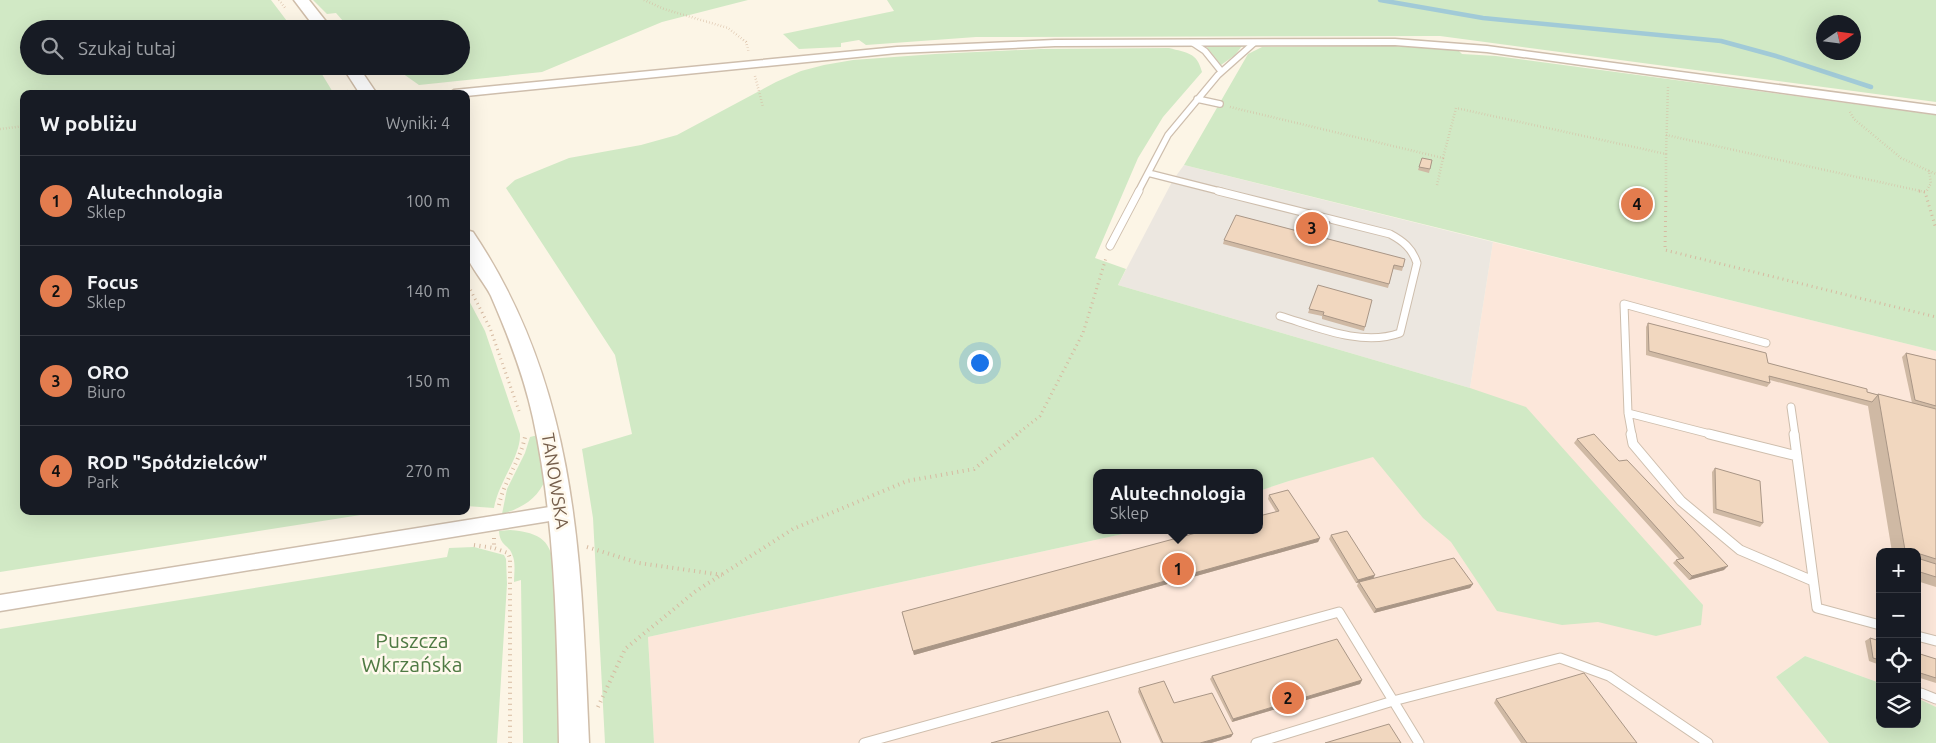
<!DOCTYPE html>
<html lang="pl">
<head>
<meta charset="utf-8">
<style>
	:root { --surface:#171b24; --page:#242831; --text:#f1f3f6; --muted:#9ea1a6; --line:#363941; --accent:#e37c4e }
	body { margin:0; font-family:Ubuntu,sans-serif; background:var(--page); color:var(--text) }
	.controls { position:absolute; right:15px; bottom:15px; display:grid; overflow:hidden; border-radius:10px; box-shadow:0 5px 20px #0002 }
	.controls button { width:45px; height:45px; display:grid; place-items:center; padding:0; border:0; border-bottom:1px solid var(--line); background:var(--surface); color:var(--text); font:25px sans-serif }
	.compass { position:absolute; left:1816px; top:15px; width:45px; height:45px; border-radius:50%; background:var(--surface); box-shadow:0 5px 20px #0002; rotate:77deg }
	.you { position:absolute; left:979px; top:362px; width:18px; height:18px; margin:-12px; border:4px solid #fff; border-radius:50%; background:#1a73e8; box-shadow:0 0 0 8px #1a73e833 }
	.badge { display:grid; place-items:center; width:32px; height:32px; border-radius:50%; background:var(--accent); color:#111; font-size:16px; font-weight:700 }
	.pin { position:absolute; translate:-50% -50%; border:2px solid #fff; box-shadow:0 1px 5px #0006 }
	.popup { position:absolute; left:1093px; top:469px; width:170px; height:65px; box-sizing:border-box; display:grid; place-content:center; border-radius:10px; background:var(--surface); filter:drop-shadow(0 1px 4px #0005); font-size:16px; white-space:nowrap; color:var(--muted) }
	.popup b { font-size:19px; color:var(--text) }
	.popup::after { content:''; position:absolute; left:50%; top:100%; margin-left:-10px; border:10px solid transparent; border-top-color:var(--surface) }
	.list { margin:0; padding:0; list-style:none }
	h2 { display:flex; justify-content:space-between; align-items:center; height:65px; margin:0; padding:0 20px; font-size:21px }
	h2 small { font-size:16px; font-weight:400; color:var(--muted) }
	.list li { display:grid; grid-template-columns:32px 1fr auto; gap:15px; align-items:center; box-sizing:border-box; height:90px; padding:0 20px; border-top:1px solid var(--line) }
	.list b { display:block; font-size:19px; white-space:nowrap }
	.list p { margin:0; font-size:16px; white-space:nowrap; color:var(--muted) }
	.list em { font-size:16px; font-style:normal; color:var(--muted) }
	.icon { flex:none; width:28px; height:28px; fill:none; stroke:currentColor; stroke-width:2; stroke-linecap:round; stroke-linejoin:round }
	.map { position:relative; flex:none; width:1936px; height:743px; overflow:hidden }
	.search { position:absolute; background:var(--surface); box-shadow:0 5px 20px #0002; left:20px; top:20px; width:450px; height:55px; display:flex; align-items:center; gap:12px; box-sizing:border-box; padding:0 18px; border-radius:28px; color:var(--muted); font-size:19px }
	.panel { position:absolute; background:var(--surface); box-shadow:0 5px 20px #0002; left:20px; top:90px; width:450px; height:425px; border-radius:10px }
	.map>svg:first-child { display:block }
	.commercial { fill:#fce7da }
	.industrial { fill:#ece7e0 }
	.green { fill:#d1e9c5; fill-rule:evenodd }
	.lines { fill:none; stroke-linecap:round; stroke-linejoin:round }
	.stream { stroke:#a1cad7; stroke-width:4.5 }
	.lane-far2-casing { stroke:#cebead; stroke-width:8 }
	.lane-far1-casing { stroke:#cebead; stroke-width:9 }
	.lane-casing { stroke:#cebead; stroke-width:11 }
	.street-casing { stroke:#cebead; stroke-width:3 }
	.secondary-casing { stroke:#d0beaa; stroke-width:3 }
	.path-far2 { stroke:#d6baa1; stroke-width:2.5; stroke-dasharray:0.5 2.5; stroke-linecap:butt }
	.path-far1 { stroke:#d6baa1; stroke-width:3; stroke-dasharray:1 4; stroke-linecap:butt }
	.path { stroke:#d6baa1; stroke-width:4; stroke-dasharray:1 4.5; stroke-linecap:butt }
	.lane-far2 { stroke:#fff; stroke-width:5.5 }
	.lane-far1 { stroke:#fff; stroke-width:7 }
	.lane { stroke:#fff; stroke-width:9 }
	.street { fill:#fff; fill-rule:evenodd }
	.secondary { fill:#fff; fill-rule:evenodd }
	.wall { fill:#cfb9a4 }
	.shaded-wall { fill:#a99686 }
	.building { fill:#f1d7bf; stroke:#a99686 }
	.labels { text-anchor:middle; stroke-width:5; stroke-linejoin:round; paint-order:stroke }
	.street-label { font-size:18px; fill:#755e4b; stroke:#fff9ed }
	.near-park-label { font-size:21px; fill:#4f7a43; stroke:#fff9ed }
</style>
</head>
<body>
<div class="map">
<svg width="1936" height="743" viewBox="0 0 1936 743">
	<rect width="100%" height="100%" fill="#fcf5e6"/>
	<path class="commercial" d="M1493 242 1936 351V707L1917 698V552H1880V683L1805 656 1776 677 1829 743H654L648 637 1141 530H1259V491L1289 481 1470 388Z"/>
	<path class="industrial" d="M1184 165 1493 242 1470 388 1118 285 1173 180Z"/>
	<path class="green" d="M0 0H271L293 29H29V66H317L334 94H24V511H386L0 572Z
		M313 0H748L662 22 542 72 419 85 392 66H461V29H350L336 13 327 14Z
		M887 0H1936V102L1440 36 976 37 866 45 859 40 841 43V47L799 49 783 34 894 11ZM1824 22H1854V52H1824Z
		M1206 46H1242L1235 55 1221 65Z
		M1393 46 1458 50 1462 54 1496 56 1936 115V351L1184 165 1248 54 1262 47Z
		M1169 48C1187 53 1197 52 1202 72L1163 117 1138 158 1095 258 1126 269 1118 285 1470 388 1526 407 1703 605 1701 625 1656 636 1598 622 1562 625 1497 611 1451 542 1423 518 1373 457 1289 481 1259 491V473H1097V530H1141L648 637 654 743H605L593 518 582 449 632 434 615 355 506 188 515 180 569 158 641 145 677 135 776 82 801 71 824 65 853 60 935 54 1041 49Z
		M466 295 485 331 520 434C521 456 498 483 494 508L466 506Z
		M538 435 546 478C538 499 522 508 502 514L507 489 525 453 530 437Z
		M510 530C542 533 551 540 555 572L560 743H523L521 580 514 582C514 573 516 562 512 554 508 544 500 546 499 531Z
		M474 547 504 555 506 559 507 584 497 743H0V629L447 557 449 548Z
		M1805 656 1880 683V724H1917V698L1936 707V743H1829L1776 677Z"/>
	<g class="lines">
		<path class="stream" d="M1380 0 1483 18 1721 41 1776 56 1871 87"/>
		<defs>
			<path id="lane-far2" d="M1193 43 1205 51 1221 71
				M1197 99 1220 104
				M1148 173 1223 192
				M1138 192 1168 135 1218 75 1254 43"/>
			<path id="lane-far1" d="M1218 191 1390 234C1403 241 1412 248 1417 263L1400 333C1362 347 1317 327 1280 316
				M1110 246 1139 191
				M1791 407 1795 435
				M1628 413 1714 435
				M1632 435 1628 413 1624 304 1766 343"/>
			<path id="lane" d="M1631 434 1633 444 1681 501 1740 550 1813 581
				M1709 434 1797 456
				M1794 434 1817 608 1880 625
				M1917 636 1936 641
				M1921 693 1936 699
				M864 743 1339 612 1419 743
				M1256 743 1393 701 1560 658 1609 676 1708 743"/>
			<path id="street" d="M1395 39 1487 46 1936 106V114L1487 52 1395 45 1055 46 897 53 466 96V94H448L454 90 897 47 1055 40Z
				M562 505 568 507 571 512 568 517 562 519 0 611V595Z"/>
			<path id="secondary" d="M294 0H309L332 29H316Z
				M342 66H358L377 94H360Z
				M466 230 473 232C579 390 581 560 589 743H559C557 634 556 524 533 418 524 376 508 335 491 296 485 283 469 266 466 253 465 246 466 237 466 230Z"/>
		</defs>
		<use href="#lane-far2" class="lane-far2-casing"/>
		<use href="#lane-far1" class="lane-far1-casing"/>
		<use href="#lane" class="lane-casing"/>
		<use href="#street" class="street-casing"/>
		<use href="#secondary" class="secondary-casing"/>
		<path class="path-far2" d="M279 0 286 9
			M644 0 664 9 728 28 746 42 749 53
			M755 76 763 107
			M327 94 348 91
			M1230 107 1443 158 1456 108 1666 154V192
			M1850 112 1854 119 1901 158 1929 171 1931 183 1926 192
			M0 129 24 126
			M1666 135 1925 192
			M1666 154 1668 87
			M1929 171 1936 174
			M1437 185 1443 158"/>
		<path class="path-far1" d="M1666 191 1665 250 1936 317
			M1919 191 1925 192 1936 229
			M466 281 490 328 519 411
			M1016 435 1040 416 1083 333 1106 258"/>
		<path class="path" d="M499 505C504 481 520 461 525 437
			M494 538V548L508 553 510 558V743
			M474 545 494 548
			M587 547 639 563 722 575
			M598 707 625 649 696 591 793 529 907 481 974 469 1018 434"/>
		<use href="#lane-far2" class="lane-far2"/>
		<use href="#lane-far1" class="lane-far1"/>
		<use href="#lane" class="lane"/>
		<use href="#street" class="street"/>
		<use href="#secondary" class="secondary"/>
	</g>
	<path class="wall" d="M1422 158 1432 160 1429 173 1418 170Z
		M1330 222 1324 238 1403 267 1402 271 1393 269 1388 288 1223 244 1224 240 1295 230V228Z
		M1318 285 1365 327 1364 331 1322 319V316L1308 313Z
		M1648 323 1768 363 1867 392 1912 403 1902 357 1906 353 1936 360V587L1917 581V552H1892L1868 406 1770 380V383L1767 387 1646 355V327Z
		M1577 439 1724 570 1689 580 1673 563 1676 560 1679 559 1574 443Z
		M1715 468 1763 523 1760 527 1713 513 1712 472Z
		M1269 495 1320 538 1318 542 914 655 903 616 902 612 1276 512 1268 499Z
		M1331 535 1374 578 1473 584 1470 588 1374 613 1357 586 1358 583H1356L1329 539Z
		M1870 638 1880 641V665L1869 661 1865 641Z
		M1917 653 1936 659V683L1917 677Z
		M1212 676 1362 680 1360 684 1232 722 1210 679Z
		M1139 688 1174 703 1233 734 1231 737 1211 743H1161L1138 692Z
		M1496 699 1637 743H1521L1494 703Z"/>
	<path class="shaded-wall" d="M1320 538 1318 542 914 655 913 651Z
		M1728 566 1724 570 1689 580 1692 576Z
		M1375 575 1373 579 1356 583 1358 580Z
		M1473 584 1470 588 1374 613 1376 609Z
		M1362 680 1360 684 1232 722 1233 719Z
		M1233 734 1231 737 1211 743H1200Z"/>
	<path class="building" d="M1422 158 1432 160 1430 169 1419 167Z
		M1301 214 1330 222 1325 236 1295 228Z
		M1236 215 1405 259 1403 267 1394 265 1389 284 1224 240Z
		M1318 285 1372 300 1365 327 1323 315 1324 312 1309 309Z
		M1648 323 1766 353 1768 363 1867 389V392L1878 395 1872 402 1769 376 1770 383 1649 351Z
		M1906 353 1936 360V406L1915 400Z
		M1878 394 1936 409V559L1917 553V552H1912L1905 550Z
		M1594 434 1619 461 1627 460 1728 566 1692 576 1676 560 1684 558 1577 439Z
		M1715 468 1760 481 1763 523 1716 509Z
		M1288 490 1320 538 913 651 902 612 1207 530H1259V516L1279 511 1269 495Z
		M1347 531 1375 575 1358 580 1331 535Z
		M1454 558 1473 584 1376 609 1359 582Z
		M1917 558 1936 564V577L1917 571Z
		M1870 638 1880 641V660L1873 658Z
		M1337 639 1362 680 1233 719 1212 676Z
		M1917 653 1936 659V678L1917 672Z
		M1584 673 1637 743H1527L1496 699Z
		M1164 681 1174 703 1212 693 1233 734 1200 743H1163L1139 688Z
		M1108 711 1121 743H991Z
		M1389 724 1401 743H1325Z"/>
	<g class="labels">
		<g class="street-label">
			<text transform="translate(555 481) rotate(81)" y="6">TANOWSKA</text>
		</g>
		<g class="near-park-label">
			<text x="412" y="648">Puszcza<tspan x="412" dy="24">Wkrzańska</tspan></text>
		</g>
	</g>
</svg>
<div class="controls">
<button>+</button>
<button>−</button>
<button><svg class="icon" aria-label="locate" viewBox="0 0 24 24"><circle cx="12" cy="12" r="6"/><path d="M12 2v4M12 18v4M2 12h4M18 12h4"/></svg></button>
<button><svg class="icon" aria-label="layers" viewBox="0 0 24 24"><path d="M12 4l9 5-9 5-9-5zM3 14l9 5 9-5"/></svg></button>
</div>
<svg class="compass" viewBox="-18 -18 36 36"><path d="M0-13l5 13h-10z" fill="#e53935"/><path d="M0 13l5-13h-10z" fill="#9ea1a6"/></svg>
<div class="you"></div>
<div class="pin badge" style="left:1178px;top:569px">1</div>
<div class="popup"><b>Alutechnologia</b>Sklep</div>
<div class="pin badge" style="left:1288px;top:698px">2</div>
<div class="pin badge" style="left:1312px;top:228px">3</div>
<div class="pin badge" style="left:1637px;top:204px">4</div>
<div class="search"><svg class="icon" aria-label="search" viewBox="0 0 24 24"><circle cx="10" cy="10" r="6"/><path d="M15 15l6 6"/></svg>Szukaj tutaj</div>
<section class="panel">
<h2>W pobliżu<small>Wyniki: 4</small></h2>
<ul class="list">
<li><span class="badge">1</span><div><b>Alutechnologia</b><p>Sklep</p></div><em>100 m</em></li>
<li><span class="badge">2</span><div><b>Focus</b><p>Sklep</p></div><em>140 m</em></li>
<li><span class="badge">3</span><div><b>ORO</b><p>Biuro</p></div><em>150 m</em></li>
<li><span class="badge">4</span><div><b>ROD &quot;Spółdzielców&quot;</b><p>Park</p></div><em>270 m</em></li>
</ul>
</section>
</div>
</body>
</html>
